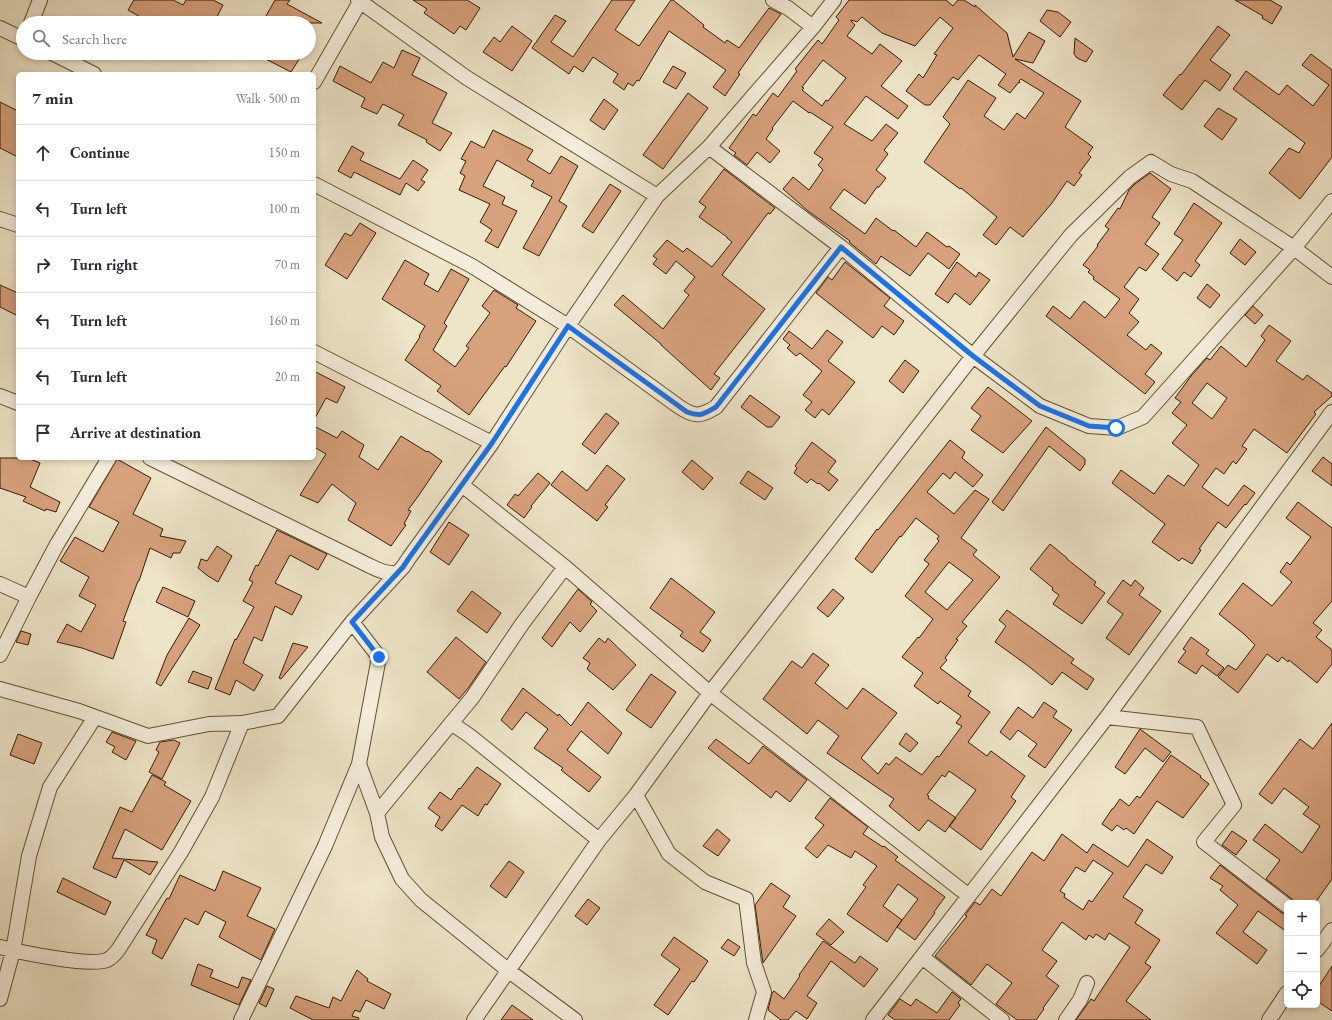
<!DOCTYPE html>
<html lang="en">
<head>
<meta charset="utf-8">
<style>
	:root { --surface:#fff; --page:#f7f7f7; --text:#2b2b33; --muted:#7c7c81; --line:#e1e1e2 }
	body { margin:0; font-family:"EB Garamond",serif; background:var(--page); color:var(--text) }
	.controls { position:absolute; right:12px; bottom:12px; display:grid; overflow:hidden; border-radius:6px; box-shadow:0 2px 6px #0003 }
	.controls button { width:36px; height:36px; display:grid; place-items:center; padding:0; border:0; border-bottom:1px solid var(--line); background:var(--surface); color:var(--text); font:20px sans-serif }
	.stop { position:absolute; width:12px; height:12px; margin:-9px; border:3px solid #1a73e8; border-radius:50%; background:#fff }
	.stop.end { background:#1a73e8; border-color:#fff; box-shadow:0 1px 4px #0008 }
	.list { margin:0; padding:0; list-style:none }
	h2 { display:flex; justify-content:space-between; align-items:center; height:52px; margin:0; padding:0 16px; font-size:17px }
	h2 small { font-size:13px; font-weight:400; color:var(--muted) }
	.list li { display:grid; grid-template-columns:26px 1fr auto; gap:12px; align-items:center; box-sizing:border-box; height:56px; padding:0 16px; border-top:1px solid var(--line) }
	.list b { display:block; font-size:15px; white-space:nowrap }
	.list em { font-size:13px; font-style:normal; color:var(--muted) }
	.icon { flex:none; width:22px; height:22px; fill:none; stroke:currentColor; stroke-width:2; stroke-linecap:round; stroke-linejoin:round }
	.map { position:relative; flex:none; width:1332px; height:1020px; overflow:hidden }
	.search { position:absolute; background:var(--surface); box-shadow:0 2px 6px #0003; left:16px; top:16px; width:300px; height:44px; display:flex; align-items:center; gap:10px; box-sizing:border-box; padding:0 14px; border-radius:22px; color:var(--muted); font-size:15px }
	.panel { position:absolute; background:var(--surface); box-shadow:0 2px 6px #0003; left:16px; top:72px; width:300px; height:388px; border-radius:6px }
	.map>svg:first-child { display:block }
	.building { fill:#d7a17d; stroke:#341f00; fill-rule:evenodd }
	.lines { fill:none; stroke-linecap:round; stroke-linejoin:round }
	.street-casing { stroke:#625032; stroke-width:16 }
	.street { stroke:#f4eddb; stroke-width:14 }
	.route { stroke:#1a73e8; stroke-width:5 }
</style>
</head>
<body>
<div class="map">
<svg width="1332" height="1020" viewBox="0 0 1332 1020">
	<rect width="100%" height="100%" fill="#eee4c8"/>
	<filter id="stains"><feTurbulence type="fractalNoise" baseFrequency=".005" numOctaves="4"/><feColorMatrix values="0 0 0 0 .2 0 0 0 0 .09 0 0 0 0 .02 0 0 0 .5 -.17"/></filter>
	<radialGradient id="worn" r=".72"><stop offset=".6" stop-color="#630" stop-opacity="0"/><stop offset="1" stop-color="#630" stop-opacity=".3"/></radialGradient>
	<path class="building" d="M134 0H173L183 5 186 0H213L223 5 214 23H151L128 10Z
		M275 0H290L287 4 322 23H294L289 20 274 23H262Z
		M413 0H467L480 8 466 30 460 26 454 34 424 13 427 9Z
		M612 0H635L615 30 639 46 671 0H673L704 25 703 27 725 43 727 40 739 48 769 8 781 14 760 42 738 73 740 74 725 96 713 87 726 70 669 31 639 81 637 80 633 86 628 83 624 90 613 82 618 74 593 57 583 72 574 66 569 74 532 48 555 15 566 21 551 42 573 57Z
		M849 0H946L953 6 958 0H964L975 7V5L1007 33 1013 57 1029 32 1045 41 1033 63 1015 59 1081 101 1065 127 1093 147 1088 154 1091 157 1079 173 1082 175 1074 186 1067 181 1052 203 1023 237 1010 227 996 245 983 235 997 217 961 188 960 189 924 162 950 124 943 117 968 80 996 98 984 116 1004 130 1017 113 1025 119 1044 93 1021 79 1019 81 1020 83 1019 82 1010 93 998 85 1006 74 979 55 958 80 953 77 930 105H925L906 91 919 74 923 78 937 55 934 54 953 28 940 17 915 46 882 33 862 17 857 22 851 20V21L855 25 847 36 872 54 880 44 902 61 881 86 908 106 898 119 866 96 844 124 872 141 886 124 898 133 884 150 888 154 876 170 886 178 879 187H877L865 204 844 189 830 208 865 234 876 218 893 231 894 230 916 247 927 232 947 247 949 246 960 254 949 269 928 253 910 276 881 256 876 264 849 242 850 241 808 211 783 189 793 177 809 190 823 170 818 165 823 159 814 153 833 127 810 112 809 113 793 101 772 128 773 129 766 139 780 151 770 163 757 152 747 165 734 155 736 153 729 148 753 114 756 116 773 93 778 97 797 71 795 69 818 40 822 44 839 20 836 17ZM823 60 846 78 828 101 826 100 822 106 802 90 804 88 802 87Z
		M1235 0H1270L1282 7 1272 24 1262 18 1263 16Z
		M1047 10 1058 12 1071 22 1060 37 1040 21Z
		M512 26 532 41 512 71 483 52 494 37 500 42Z
		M1218 26 1230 35 1210 60 1231 75 1220 91 1205 80 1182 110 1163 95 1180 74 1181 75Z
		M1075 38 1093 51 1086 62 1077 58 1074 54Z
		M402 50 420 58 412 75 447 93 432 123 452 133 440 151 426 142 427 140 398 125 404 115 383 104 377 114 361 107 365 98 333 81 340 66 371 83 383 62 394 68Z
		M254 53H303L291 72Z
		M1311 54 1332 70V157L1300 199 1269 173 1289 148 1299 153 1305 143 1233 89 1246 71 1279 95 1287 85 1313 106 1329 85 1302 65Z
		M673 66 686 73 676 89 663 82Z
		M688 93 708 108 663 169 643 155Z
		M604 99 618 110 604 130 590 120Z
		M0 102 18 111V157L0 148Z
		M1218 108 1237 119 1222 140 1204 126Z
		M493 130 533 150 527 160 550 174 561 156 578 166 559 201 567 206 539 256 523 248 552 197 531 186 534 181 497 160 483 186 505 197 502 204 517 211 498 248 485 241 492 230 480 222 490 204 459 190 465 176 460 173 466 161 461 159 471 141 484 148Z
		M352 146 364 153 360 160 400 179 413 160 428 170 421 180 425 182 418 191 406 183 400 195 354 172 351 178 338 171Z
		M724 169 775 208 770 214 768 213 722 275 765 309 714 374 720 378 711 390 661 345V344L614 305 623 295 663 329 689 295 684 291 695 277 676 261 666 274 653 264 657 259 653 256 667 240 683 252 687 248 712 267 732 242 727 238V237L699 217 706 207 699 202Z
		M1150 173 1171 189 1152 217 1160 223 1145 244 1159 254 1146 271 1139 267 1124 287 1139 299 1129 313 1139 322 1127 335 1146 350 1151 344 1162 353 1145 374 1155 382 1145 394 1046 316 1053 306 1070 319 1084 301 1105 318 1120 299 1093 279 1094 277 1088 272 1090 270 1083 265 1098 246 1097 245 1109 229 1105 226 1118 208 1120 209 1129 190 1135 184Z
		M610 184 621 191 593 233 582 226Z
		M1194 203 1222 223 1195 261 1200 265 1191 277 1184 272 1177 281 1162 269 1183 240 1174 234Z
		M360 223 376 233 347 279 325 265 345 233 351 236Z
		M1240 239 1256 252 1245 265 1230 253Z
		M405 260 429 274 424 284 438 292 451 269 469 279 444 323 447 326 433 350 455 367 469 348 466 346 490 313 482 306 494 290 518 305 516 308 536 321 506 367 505 366 469 415 437 391 441 386 405 360 420 337 419 336 425 326 382 299Z
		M845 262 890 298 884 306 904 321 894 335 882 326 873 338 816 293 828 277 832 280Z
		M957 262 976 277 979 272 990 280 970 305 955 293 948 303 935 294Z
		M1207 284 1220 295 1210 308 1197 298Z
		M0 285 18 293V316L0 307Z
		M1253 306 1263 315 1255 324 1245 315Z
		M1269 325 1291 341 1276 361 1303 380 1307 375 1332 393V396L1314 412 1316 414 1287 453 1254 429 1242 446 1247 449 1236 464 1233 461 1224 474 1216 468 1202 487 1228 506 1244 485 1255 493 1246 505 1245 504 1226 528 1218 522 1199 549 1201 550 1192 564 1182 558 1179 561 1152 542 1165 524 1112 483 1121 470 1154 494 1168 475 1184 486 1199 465 1172 443 1187 425 1172 413 1181 402 1175 398 1191 376 1207 358 1210 360 1221 346 1246 367 1265 340 1261 336ZM1207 383 1227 398 1212 419 1192 403Z
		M827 330 843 342 828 361 855 382 829 415 822 409 815 418 805 410 812 402 803 395 822 371 800 353 796 356 787 348 790 345 783 339 789 331 812 349Z
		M905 360 919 371 903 393 889 381Z
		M314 371 345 387 337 403 326 398 314 420Z
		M988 387 1032 421 1003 453 971 430 981 416 971 408Z
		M750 395 780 417 772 427H767L741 407Z
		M606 413 619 423 595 454 582 444Z
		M314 426 337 438 342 431 364 445 359 457 378 470 401 436 427 452 428 451 442 461 419 495 408 510 411 511 404 524 406 525 391 546 348 520 356 503 332 484 318 503 300 495 326 454 314 447Z
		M1046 427 1085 459V464L1080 471 1049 446 1003 511 992 502Z
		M950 440 965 452 962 458 983 475 973 487 955 472 950 479 943 473 927 492 954 514 975 490 989 499 961 538 977 550 973 555 1000 577 962 622 967 626 956 639 958 640 945 658 947 660 940 668 971 691 968 696 990 712 968 742 987 756 991 751 1025 776 1011 797 1016 801 981 850 949 826 976 790 949 771 945 777 942 775 927 795 929 796 928 798 956 818 945 832 928 820 919 831 889 806 894 799 827 753 839 736 818 720 807 734 763 699 792 661 802 668 813 653 829 665 815 683 847 709 863 688 897 713 861 758 878 774 886 763 889 765 896 757 922 775 937 756 939 757 962 726 956 723 961 716 940 701 938 704 914 686 923 673 902 657 918 637 919 638 933 619 905 596 929 564 924 560 939 541 937 539 939 536 916 518 901 537 900 536 872 573 855 559 877 529 878 530ZM949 562 973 580 947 610 925 592Z
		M812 442 836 461 828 472 838 480 829 491 819 483 818 484 811 479 807 483 794 473 797 468 795 466Z
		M1323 457 1332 464V486L1312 471Z
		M0 458H28L40 463 30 487 60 502 56 512 46 509 45 511 23 501 26 497 0 488Z
		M117 459 151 478 133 514 163 529 160 536 186 541 180 553H173L171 558 150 548 139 581H138L123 621 126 622 113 659 82 648 57 642 67 624 81 632 96 605 79 596 89 577 60 561 75 537 103 552 119 522 89 507Z
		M692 460 713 478 703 490 682 472Z
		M607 465 625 479 605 505 608 507 597 521 551 485 562 471 587 491Z
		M748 471 773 488 765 500 740 483Z
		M538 473 550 483 531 506 532 507 524 518 507 505 515 494 518 496Z
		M1298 502 1332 528V601L1313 623 1322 630 1316 637 1332 650V664L1317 683 1289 660 1288 662 1282 657 1278 662 1267 654 1238 693 1218 677 1228 665 1236 670 1255 645 1244 634 1219 614 1243 583 1272 606 1292 582 1280 572 1287 562 1290 565 1311 537 1286 518Z
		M449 522 469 535 449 565 430 552Z
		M277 530 327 554 318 570 290 555 275 583 302 596 292 615 275 606 262 641 254 637 243 663 263 675 254 691 236 680 230 695 215 689 235 639 236 640 254 607 243 601 253 582 249 580 256 565 258 566Z
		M1050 544 1067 558V559L1096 582 1094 585 1105 593 1082 624 1053 604 1059 595 1052 590 1053 588 1030 569Z
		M217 546 232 556 218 582 208 576 198 568 201 559 207 561Z
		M671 578 715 612 700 632 711 640 703 652 680 636 683 632 650 608Z
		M1123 580 1131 586 1135 580 1144 588 1139 595 1161 611 1129 655 1106 638 1123 614 1107 602Z
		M163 587 195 601 188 617 156 602Z
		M578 589 592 602 590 604 597 611 580 632 570 622 552 647 542 638Z
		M833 589 844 598 828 617 817 608Z
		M472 591 501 613 487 633 457 611Z
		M1007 610 1074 659 1071 663 1094 679 1087 690 1062 672 1052 685 1027 665 995 642 1006 626 999 620Z
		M189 618 200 625 161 686 156 683 167 655Z
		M21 631 31 634 28 645 16 642Z
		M456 637 486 662 469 687 459 699 427 672Z
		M1191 637 1209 650 1206 654 1224 668 1217 676 1202 665 1196 674 1178 662 1186 651 1183 649Z
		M599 638 605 643 608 638 636 665 613 690 587 669 590 663 583 658Z
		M293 643 308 647 281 679 279 678Z
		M193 671 212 678 208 689 188 682Z
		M651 674 676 692 651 728 626 710Z
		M523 688 558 716 559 714 571 726 588 702 622 733 608 754 581 731 567 750 601 777 589 792 561 770 563 768 534 748 548 729 526 712 512 730 501 720Z
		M1044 702 1057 711 1053 717 1072 730 1045 768 1028 756 1037 744 1018 730 1010 740 1000 732 1018 707 1033 718Z
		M1332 723V879L1315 903H1295L1292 899 1266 879 1280 860 1253 840 1265 824 1302 853 1320 826 1303 814 1309 807 1284 788 1272 804 1259 794 1300 739 1313 749Z
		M1140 729 1171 752 1163 762 1145 748 1125 774 1115 767Z
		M112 732 136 741 126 760 112 752 115 747 106 742Z
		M906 733 918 743 910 752 899 744Z
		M18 734 42 743 34 764 10 755Z
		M716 739 749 764 763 746 807 780 790 802 776 791 771 798 708 748Z
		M174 740 180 743 162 779 149 772 159 752 156 750 160 742Z
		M1171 755 1201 776 1200 777 1209 784 1183 818 1157 801 1134 834 1126 828 1124 830 1117 825 1112 831 1102 824 1112 809H1113L1120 799 1129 806 1137 796 1140 798Z
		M477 767 501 784 487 805 485 804 478 816 462 805 442 831 435 826 440 817 428 808 440 792 451 800 459 788 460 789Z
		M152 775 166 782 164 785 191 801 162 850 125 829 112 858 158 862 150 875 124 860 116 878 93 868 120 807 132 812Z
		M830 798 868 827 863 834 883 847 884 846 898 857 895 860 945 897 934 912 935 913 915 940 897 927 887 942 847 914 866 887 863 885 877 866 855 851 851 858 828 845 817 858 805 848 824 825 815 818ZM898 884 918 899 897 927 902 920 883 906Z
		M717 829 730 840 718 856 703 846Z
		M1232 831 1247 841 1236 855 1222 845Z
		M1062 834 1087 853 1093 844 1128 867 1147 839 1173 857 1162 874 1146 864 1123 897 1143 910 1135 923 1160 940 1145 963 1151 967 1126 1001 1151 1020H1076L1091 999 1094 1001 1130 947 1109 933 1105 940 1096 934 1093 938 1089 935 1086 940 1062 922 1042 950 1057 961 1046 976 1059 986 1043 1008 1044 1009 1036 1020H1017L996 1004 1012 983 987 964 971 985 935 956 967 916 965 915 975 902 980 905 992 889 1001 896 1032 852 1044 861ZM1093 860 1113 873 1092 902 1089 900 1083 910 1064 897 1065 894 1060 891 1076 867 1085 872Z
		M509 861 524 872 506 898 490 886Z
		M1220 865 1282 913 1287 914V932L1258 911 1243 932 1267 950 1257 964 1216 933 1238 905 1220 890 1223 886 1210 878Z
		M223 871 261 888 247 916 275 929 261 960 219 937 226 922 205 911 198 925 185 918 162 959 152 953 157 940 146 935 167 898 169 899 180 875 215 891Z
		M63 878 111 902 105 915 57 892Z
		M771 883 790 896 783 907 796 916 763 963 755 905Z
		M588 899 600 908 587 925 575 916Z
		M829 919 844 932 831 945 816 934Z
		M674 937 708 961 694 982 692 981 668 1015 654 1005 680 969 661 955Z
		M728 939 740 947 734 956 721 948Z
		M823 941 855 963 860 956 878 969 864 987 831 961 807 996 817 1003 807 1019 796 1011 788 1020H781L768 1010 772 993 774 991 784 999 800 976 799 975Z
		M198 964 213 970 210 977 238 988 242 977 251 980 239 1005 191 985Z
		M1332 966V1011L1317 1001V989Z
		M357 970 368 979 367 981 391 994 384 1009 366 1000 360 1012 355 1010 352 1016 359 1018 358 1020H313L290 1008 296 996 329 1008 333 997 341 1001Z
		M267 986 274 989 266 1007 259 1003Z
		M952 992 961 999 958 1003 960 1005 949 1020H895L888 1015 900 999 911 1006 916 999 937 1013Z
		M512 1005 533 1020H501Z"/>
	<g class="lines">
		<defs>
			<path id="street" d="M358 0 467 78 657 196
				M773 0 788 8 813 27
				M31 23 40 0
				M0 28 23 39
				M52 53 94 74
				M314 82 361 0
				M709 147 841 247 973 356 1040 406 1089 426 1117 428 1143 417 1294 248 1332 201
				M314 184 472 266 568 326 678 406C694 417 700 417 716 407L841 247
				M0 219 18 225
				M314 352 492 443
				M0 396 18 403
				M150 458 370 566C379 570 386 574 397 573
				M462 485 565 567 710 693 969 896
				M0 584 29 597
				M352 622 379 657 359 764 377 813 382 837 402 879 421 900 509 971 575 1020
				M0 655 29 597 56 546 109 458
				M0 689 79 711 148 736 209 724 242 723
				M1107 717 1197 727 1234 805 1204 842 1287 906
				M451 723 470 736 599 840
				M636 795 669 854 705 882 746 899 754 963 764 992 756 1020
				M377 813 472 698 522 624 565 567
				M0 947C19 952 91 967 107 960 111 958 115 954 118 950L181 852 212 797 242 723 278 716 352 622 403 567 409 558 492 443 568 326 657 196 709 147 813 27 834 0
				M1317 950 1332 930
				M922 957 1002 1020
				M0 999 13 951 29 856 50 787 95 717
				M241 1020 325 846 359 764
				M474 1020 599 840 636 795 710 693 973 356 1071 235 1130 177 1151 162 1171 174 1192 181 1294 248 1332 277
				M873 1020 1107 717 1332 412
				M1066 1020 1080 1000 1087 983
				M1269 1020 1287 993"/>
		</defs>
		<use href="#street" class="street-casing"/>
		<use href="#street" class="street"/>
	</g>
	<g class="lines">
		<path class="route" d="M379 657 352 622 403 567 409 558 492 443 568 326 687 412C701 417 704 414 716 407L841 247 973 356 1040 406 1089 426 1116 428"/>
	</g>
	<rect width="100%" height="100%" filter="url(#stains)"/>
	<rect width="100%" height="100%" fill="url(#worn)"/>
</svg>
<div class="controls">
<button>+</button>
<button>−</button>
<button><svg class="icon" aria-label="locate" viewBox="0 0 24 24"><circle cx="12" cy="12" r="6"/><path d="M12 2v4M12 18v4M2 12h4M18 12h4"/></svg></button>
</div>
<div class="stop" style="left:1116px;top:428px"></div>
<div class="stop end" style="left:379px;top:657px"></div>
<div class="search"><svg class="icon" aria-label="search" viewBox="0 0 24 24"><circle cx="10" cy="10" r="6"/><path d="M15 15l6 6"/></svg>Search here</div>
<section class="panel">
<h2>7 min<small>Walk · 500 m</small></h2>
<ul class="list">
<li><svg class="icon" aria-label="ahead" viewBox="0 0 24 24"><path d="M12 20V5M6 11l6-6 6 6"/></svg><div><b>Continue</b></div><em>150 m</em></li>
<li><svg class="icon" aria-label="left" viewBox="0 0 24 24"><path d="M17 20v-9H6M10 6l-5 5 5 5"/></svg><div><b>Turn left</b></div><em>100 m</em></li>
<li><svg class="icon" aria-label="right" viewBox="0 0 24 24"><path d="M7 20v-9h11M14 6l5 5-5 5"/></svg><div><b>Turn right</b></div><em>70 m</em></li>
<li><svg class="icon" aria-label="left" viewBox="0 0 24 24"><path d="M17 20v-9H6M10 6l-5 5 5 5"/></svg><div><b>Turn left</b></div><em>160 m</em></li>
<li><svg class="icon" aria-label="left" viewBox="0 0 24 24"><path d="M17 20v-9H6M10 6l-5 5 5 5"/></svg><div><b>Turn left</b></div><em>20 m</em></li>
<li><svg class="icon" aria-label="arrive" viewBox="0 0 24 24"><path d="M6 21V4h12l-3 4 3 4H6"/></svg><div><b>Arrive at destination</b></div></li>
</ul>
</section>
</div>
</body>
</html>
